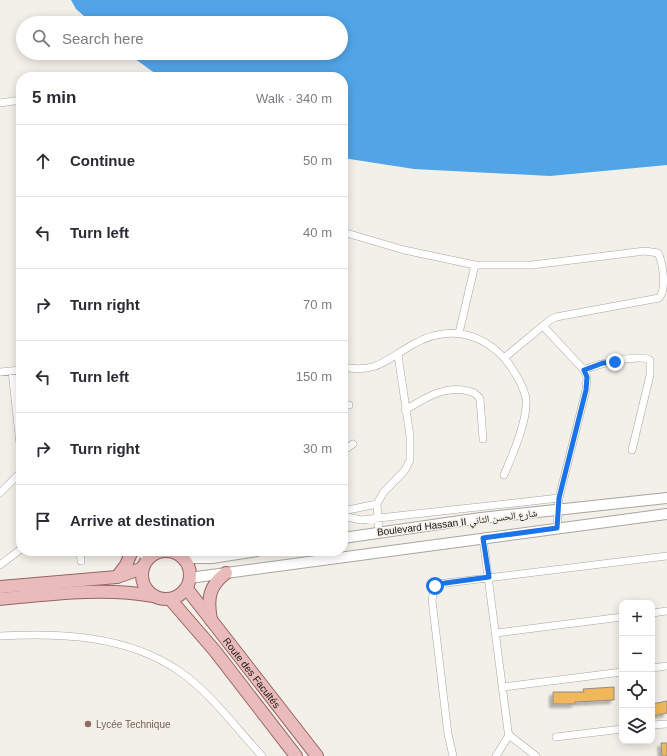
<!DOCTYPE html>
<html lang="en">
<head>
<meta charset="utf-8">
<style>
	:root { --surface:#fff; --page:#f2f2f3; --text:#2b2b33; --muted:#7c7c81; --line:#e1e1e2 }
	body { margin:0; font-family:Arial,"Noto Naskh Arabic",sans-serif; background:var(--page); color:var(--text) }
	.controls { position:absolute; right:12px; bottom:12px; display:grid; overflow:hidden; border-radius:8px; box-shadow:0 2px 10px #0003 }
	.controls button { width:36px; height:36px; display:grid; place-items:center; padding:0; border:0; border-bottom:1px solid var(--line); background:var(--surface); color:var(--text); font:20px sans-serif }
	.stop { position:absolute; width:12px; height:12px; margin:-9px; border:3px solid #1a73e8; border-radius:50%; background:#fff }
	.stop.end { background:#1a73e8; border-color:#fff; box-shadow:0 1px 4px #0008 }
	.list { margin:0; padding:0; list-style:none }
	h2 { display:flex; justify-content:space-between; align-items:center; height:52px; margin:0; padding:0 16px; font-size:17px }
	h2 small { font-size:13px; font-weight:400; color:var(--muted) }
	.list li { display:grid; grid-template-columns:26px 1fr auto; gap:12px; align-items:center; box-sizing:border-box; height:72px; padding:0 16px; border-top:1px solid var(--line) }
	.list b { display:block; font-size:15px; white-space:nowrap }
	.list em { font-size:13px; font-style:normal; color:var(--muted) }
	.icon { flex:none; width:22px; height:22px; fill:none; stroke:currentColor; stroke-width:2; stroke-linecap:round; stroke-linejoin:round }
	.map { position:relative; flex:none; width:667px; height:756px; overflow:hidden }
	.search { position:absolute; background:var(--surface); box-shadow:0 2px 10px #0003; left:16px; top:16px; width:332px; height:44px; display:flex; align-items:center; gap:10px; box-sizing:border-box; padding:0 14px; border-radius:22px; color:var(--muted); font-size:15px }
	.panel { position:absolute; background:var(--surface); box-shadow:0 2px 10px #0003; left:16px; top:72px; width:332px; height:484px; border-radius:16px }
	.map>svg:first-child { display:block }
	.water { fill:#51a5e7 }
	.building { fill:#f0b75b; stroke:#918d88; filter:url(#shadow) }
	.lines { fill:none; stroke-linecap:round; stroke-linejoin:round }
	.street-casing { stroke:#a8a69f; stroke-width:8 }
	.secondary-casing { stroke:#a8a69f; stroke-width:12 }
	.primary-casing { stroke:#966363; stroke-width:14 }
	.street { stroke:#fff; stroke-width:7 }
	.secondary { stroke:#fff; stroke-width:10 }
	.primary { stroke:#eabbbb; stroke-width:12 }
	.route { stroke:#1a73e8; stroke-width:5 }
	.education-dot { fill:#8d6e63; stroke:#f3f0e9; stroke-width:1.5 }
	.labels { text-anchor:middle; stroke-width:3; stroke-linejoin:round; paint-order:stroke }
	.street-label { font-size:10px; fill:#151412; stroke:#f3f0e9 }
	.education-label { font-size:10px; fill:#785e54; stroke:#f3f0e9; text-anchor:start }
</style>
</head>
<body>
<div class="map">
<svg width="667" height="756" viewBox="0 0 667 756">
	<defs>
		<filter id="shadow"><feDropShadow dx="-3.5" dy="3.5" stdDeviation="1" flood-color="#0004"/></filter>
	</defs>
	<rect width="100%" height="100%" fill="#f3f0e9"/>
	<path class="water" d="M71 0H667V165L550 176 414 169 343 158V77H160L127 53H341V23H92L76 9Z"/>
	<path class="building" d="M614 687V700L575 702V704H553V692H584L583 689Z
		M667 701V713L653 716 652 704Z
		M661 743H667V756H662Z"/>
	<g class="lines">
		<defs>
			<path id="street" d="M0 103 21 100
				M343 232 404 250 475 265H532L645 251 658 253C663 263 667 289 659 298L556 317 550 320 504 358
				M543 326 584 370 587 377 586 390 559 498 557 528
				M459 333 475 265
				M343 367C376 374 387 359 412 345 448 324 484 332 509 364 516 374 524 387 526 399 528 420 512 456 504 475
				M584 370C597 364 639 354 650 360V375L632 450
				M12 371 21 453
				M0 372 21 370
				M343 405H349
				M405 410C424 399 441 387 464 390 471 392 476 392 480 399L483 439
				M343 451 353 444
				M0 493 21 472
				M343 511 377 504
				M343 516 361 520 559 498
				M379 532 377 504 383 493 405 470 410 460V436L398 355
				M483 538 508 731 509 735 536 756
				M80 551 81 561
				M140 551 147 561
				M157 551 160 552
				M0 565 21 549
				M652 613 667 611
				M497 633 622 617
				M0 636C60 633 127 635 179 671 211 693 236 728 262 756
				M652 668 667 666
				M503 687 622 672
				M652 725 667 724
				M556 737 622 729
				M453 756 448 734 432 600 435 586 438 584 667 556
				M496 756 509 735"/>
			<path id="secondary" d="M343 538 481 518 667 498
				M182 558H212L257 551
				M189 578 667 514"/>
			<g id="primary">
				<circle cx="166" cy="575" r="24"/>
				<path d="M117 577 126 565 132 551"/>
				<path d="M0 587 117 577 143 568"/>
				<path id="s1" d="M187 589 317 756"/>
				<path d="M0 599C51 594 103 587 154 596"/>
				<path d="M170 599 215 651 296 756"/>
				<path d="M211 620C207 598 209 586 226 573"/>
			</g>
		</defs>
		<use href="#street" class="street-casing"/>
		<use href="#secondary" class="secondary-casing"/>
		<use href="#primary" class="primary-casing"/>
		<use href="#street" class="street"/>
		<use href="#secondary" class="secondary"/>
		<use href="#primary" class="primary"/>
	</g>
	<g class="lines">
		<path class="route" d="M435 586 438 584 489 577 483 538 557 528 559 498 586 390 587 377 584 370 603 363 615 362"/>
	</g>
	<circle class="education-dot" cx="88" cy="724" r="4"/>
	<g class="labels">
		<g class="street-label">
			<text transform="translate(457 522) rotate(-7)" y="4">Boulevard Hassan II شارع الحسن الثاني</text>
			<text dy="4" stroke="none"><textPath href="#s1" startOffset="106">Route des Facultés</textPath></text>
		</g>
		<g class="education-label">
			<text x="96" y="728">Lycée Technique</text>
		</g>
	</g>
</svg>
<div class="controls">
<button>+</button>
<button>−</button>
<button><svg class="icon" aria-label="locate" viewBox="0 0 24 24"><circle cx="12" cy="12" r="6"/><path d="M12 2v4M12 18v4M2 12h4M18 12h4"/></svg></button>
<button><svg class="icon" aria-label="layers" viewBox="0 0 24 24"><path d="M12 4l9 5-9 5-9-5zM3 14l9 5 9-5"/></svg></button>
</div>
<div class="stop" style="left:435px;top:586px"></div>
<div class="stop end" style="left:615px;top:362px"></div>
<div class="search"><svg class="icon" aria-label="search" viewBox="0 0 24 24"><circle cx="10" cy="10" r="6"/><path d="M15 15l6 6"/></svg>Search here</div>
<section class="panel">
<h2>5 min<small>Walk · 340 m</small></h2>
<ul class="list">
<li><svg class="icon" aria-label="ahead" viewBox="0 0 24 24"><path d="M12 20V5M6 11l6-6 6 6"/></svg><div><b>Continue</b></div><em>50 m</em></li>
<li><svg class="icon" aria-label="left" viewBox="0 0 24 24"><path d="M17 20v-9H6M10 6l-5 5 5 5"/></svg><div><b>Turn left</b></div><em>40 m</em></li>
<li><svg class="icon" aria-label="right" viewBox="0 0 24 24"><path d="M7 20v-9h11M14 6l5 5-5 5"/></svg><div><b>Turn right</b></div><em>70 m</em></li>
<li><svg class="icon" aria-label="left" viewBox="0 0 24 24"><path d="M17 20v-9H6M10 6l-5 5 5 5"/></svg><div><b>Turn left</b></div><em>150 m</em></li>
<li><svg class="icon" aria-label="right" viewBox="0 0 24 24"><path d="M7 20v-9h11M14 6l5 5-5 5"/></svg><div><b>Turn right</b></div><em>30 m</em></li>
<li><svg class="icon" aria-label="arrive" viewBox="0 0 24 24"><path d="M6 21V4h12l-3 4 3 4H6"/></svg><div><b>Arrive at destination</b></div></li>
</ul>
</section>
</div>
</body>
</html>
